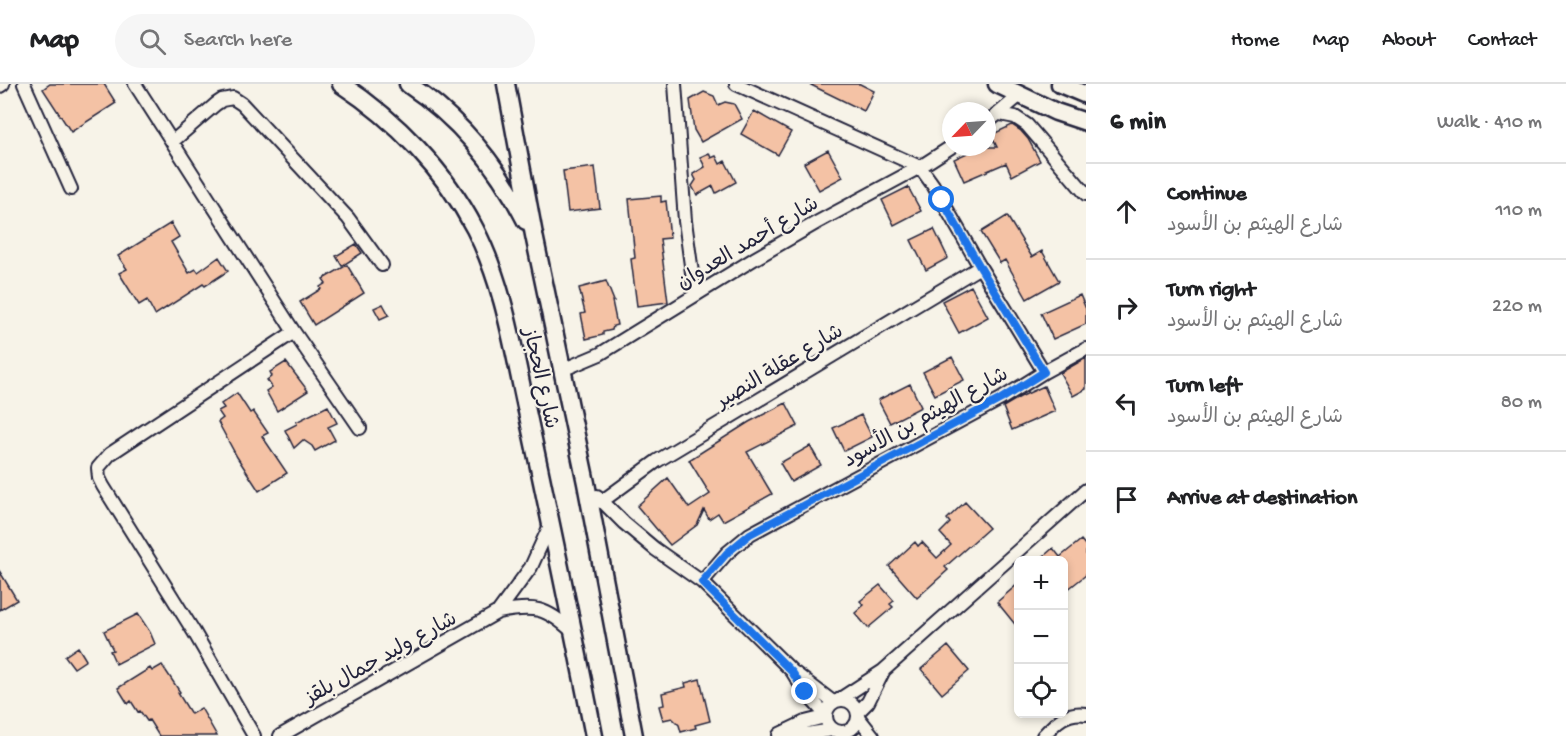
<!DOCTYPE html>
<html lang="en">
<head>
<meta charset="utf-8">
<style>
	:root { --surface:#fff; --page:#f6f6f6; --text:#202124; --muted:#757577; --line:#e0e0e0 }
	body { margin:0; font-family:"Gochi Hand","Playpen Sans Arabic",sans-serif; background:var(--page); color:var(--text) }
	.controls { position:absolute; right:18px; bottom:18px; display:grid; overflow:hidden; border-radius:9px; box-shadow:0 3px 9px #0003 }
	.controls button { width:54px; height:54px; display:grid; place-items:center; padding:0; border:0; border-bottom:2px solid var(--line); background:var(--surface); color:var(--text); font:30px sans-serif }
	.compass { position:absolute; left:942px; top:18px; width:54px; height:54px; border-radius:50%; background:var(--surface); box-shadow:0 3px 9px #0003; rotate:245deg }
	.stop { position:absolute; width:18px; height:18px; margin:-14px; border:4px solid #1a73e8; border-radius:50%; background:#fff }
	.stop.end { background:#1a73e8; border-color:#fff; box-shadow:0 2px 6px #0008 }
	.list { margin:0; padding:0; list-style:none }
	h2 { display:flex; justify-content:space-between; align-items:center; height:78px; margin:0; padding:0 24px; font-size:26px }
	h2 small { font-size:20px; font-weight:400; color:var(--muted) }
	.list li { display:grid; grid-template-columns:39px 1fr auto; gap:18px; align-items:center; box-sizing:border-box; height:96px; padding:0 24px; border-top:2px solid var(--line) }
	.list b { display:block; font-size:22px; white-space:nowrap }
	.list p { margin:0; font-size:20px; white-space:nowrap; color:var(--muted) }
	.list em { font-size:20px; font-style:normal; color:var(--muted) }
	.icon { flex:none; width:33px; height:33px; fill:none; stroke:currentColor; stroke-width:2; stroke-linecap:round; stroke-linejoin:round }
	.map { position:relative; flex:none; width:1086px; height:652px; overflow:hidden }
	header { display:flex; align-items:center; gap:36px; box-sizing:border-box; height:84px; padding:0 30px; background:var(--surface); border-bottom:2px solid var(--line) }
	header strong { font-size:28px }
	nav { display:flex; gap:33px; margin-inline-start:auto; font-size:21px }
	.search { width:420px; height:54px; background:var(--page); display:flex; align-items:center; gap:15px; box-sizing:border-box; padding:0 21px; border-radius:33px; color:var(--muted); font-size:22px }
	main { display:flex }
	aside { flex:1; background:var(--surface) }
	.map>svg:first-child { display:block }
	.building { fill:#f4c2a5; stroke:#22223b; stroke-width:1.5 }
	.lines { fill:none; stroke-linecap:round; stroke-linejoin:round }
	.street-casing { stroke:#22223b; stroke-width:16 }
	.secondary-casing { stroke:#22223b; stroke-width:21 }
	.street { stroke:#f7f3e8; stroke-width:12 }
	.secondary { stroke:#f7f3e8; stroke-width:16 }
	.route { stroke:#1a73e8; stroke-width:8 }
	.labels { text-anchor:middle; stroke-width:4.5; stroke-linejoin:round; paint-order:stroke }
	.street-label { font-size:21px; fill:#22223b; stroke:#f7f3e8 }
</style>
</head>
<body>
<header>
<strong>Map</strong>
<div class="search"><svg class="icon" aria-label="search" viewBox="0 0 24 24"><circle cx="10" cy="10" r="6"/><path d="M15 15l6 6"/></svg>Search here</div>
<nav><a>Home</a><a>Map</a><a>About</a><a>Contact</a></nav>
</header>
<main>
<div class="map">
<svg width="1086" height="652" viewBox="0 0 1086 652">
	<rect width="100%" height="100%" fill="#f7f3e8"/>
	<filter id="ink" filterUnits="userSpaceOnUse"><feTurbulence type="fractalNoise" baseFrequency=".0167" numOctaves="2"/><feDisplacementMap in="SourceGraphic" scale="12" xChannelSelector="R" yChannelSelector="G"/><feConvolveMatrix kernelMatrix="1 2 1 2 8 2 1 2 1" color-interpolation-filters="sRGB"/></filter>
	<g filter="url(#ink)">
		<path class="building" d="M50 0H104L116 19 71 48 43 5Z
			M809 0H860L874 7 864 27Z
			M704 8 714 12 718 21 725 18 734 20 742 35 701 58 694 46 690 16Z
			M754 27 791 48 778 71 741 50Z
			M1012 41 1021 47 1028 55 1040 77 1012 92 1006 79 964 97 954 75 980 63H997L991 51Z
			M828 66 843 93 819 106 804 79Z
			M709 69 711 74 716 72 720 80 725 77 736 98 716 109 713 102 697 111 692 102 696 96 693 90 705 83 700 73Z
			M595 83 600 124 568 128 563 87Z
			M908 103 921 127 894 141 882 116Z
			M661 112V118L666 117 670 154 660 155 668 218 637 222 631 175 635 174 629 115Z
			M1007 132 1032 173 1042 167 1059 197 1027 215 1005 176 1000 179 981 148Z
			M171 139 179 153 171 158 189 189 196 185 198 188 219 173 228 187 205 202 203 200 155 231 147 216 139 221 119 189 127 185 118 172Z
			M934 145 948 174 926 186 911 156Z
			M356 160 362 169 342 182 336 172Z
			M347 181 364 209 314 241 300 218 321 205 320 203 326 199 323 195Z
			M606 197 614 217H612L617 241 613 242 612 246 603 248V251L586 255 581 230 585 229 579 204Z
			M971 202 988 233 959 249 942 217Z
			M1080 211 1086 225V240L1053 255 1041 229Z
			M383 220 389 231 380 235 374 224Z
			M952 273 964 296 935 311 923 288Z
			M1086 274V305L1073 312 1060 289Z
			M286 278 308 307 277 327 266 307 272 303 267 296 272 292 270 288Z
			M910 300 921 323 890 339 878 316Z
			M1044 302 1055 327 1012 346 1003 323 1020 313Z
			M237 309 250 329 253 327 268 349 262 352 287 389 259 407 237 373 218 338 223 334 218 327 224 324 221 320Z
			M786 319 798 342 747 368 772 410 723 437 718 429 709 435 704 426 697 441 670 461 637 422 668 394 689 424 710 410 689 376 749 338Z
			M328 322 337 339 328 343 335 356 315 367 312 362 303 356 294 364 285 346 297 340 296 338Z
			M861 331 872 353 844 367 833 344Z
			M810 362 821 381 791 398 780 379Z
			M965 418 989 444 945 483 948 486 917 514 889 482 915 458 918 462 922 458 937 474 951 461 940 449 950 439 947 435Z
			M1081 456 1086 462V491L1067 506 1064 501V477H1038L1053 464 1060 473Z
			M0 488 17 516 0 526Z
			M1018 500V544L997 518Z
			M880 501 894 517 890 520 893 523 868 544 855 529 864 521 860 517Z
			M138 530 150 548 155 560 116 580 110 567 113 566 104 547Z
			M948 562 969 587 942 610 921 585Z
			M78 563 86 576 74 584 65 572Z
			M162 581 180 608 178 609 191 630 201 624 217 652H159L149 636 147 637 140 627 138 628 131 617 128 620 118 604 150 584 152 587Z
			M700 595 710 637 695 641 696 644 681 648 679 641 672 634 663 636 659 622 664 621 662 609 686 603 685 599Z"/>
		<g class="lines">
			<defs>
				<path id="street" d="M24 0 71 105
					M135 0 294 248 360 344
					M675 0 685 137 695 211
					M736 0 920 83 933 101 980 183 1044 288
					M0 2 3 0
					M1000 30 1015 33 1027 41 1086 110
					M987 39 1019 12
					M172 58 216 20 222 16 233 14 242 20 348 134 382 181
					M562 286 600 270 754 175 816 139 920 83 951 63
					M597 412 624 439 655 465 702 498 792 587 805 608 825 630
					M601 418 657 377 980 183
					M702 498 727 469 750 450 1001 315 1044 288 1086 265
					M498 528 531 483 551 439
					M795 589 833 618
					M840 615 883 587 1086 406
					M826 632a16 16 0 1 1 32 0a16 16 0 1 1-32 0Z
					M858 628 868 618 883 588
					M858 633 873 652
					M780 650 805 638 825 633
					M779 651H800L833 646
					M254 652 194 548 103 402 99 394 98 384 110 370 294 248
					M280 652 498 528C534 521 546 523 573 548
					M1043 652C1056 638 1066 627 1086 630"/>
				<path id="secondary" d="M341 0C396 36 445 87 475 145 505 203 514 270 528 332 551 439 573 545 594 652
					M408 0C459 34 498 82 526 137
					M506 0 534 151 586 399 634 652
					M997 0 1056 28 1086 38
					M1060 0 1086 11"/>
			</defs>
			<use href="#street" class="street-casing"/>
			<use href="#secondary" class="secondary-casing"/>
			<use href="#street" class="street"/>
			<use href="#secondary" class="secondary"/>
		</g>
	</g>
	<g class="lines" filter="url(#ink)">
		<path class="route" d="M805 608 792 588 702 498 727 469 750 450 1001 315 1044 288 980 183 942 116"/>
	</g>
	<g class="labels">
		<g class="street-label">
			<text transform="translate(747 158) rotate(-31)" y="7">شارع أحمد العدوان</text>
			<text transform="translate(779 281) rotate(-31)" y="7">شارع عقلة النصير</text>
			<text transform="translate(542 294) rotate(77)" y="7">شارع الحجاز</text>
			<text transform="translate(925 332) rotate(-29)" y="7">شارع الهيثم بن الأسود</text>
			<text transform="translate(380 573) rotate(-29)" y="7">شارع وليد جمال بلقز</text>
		</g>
	</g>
</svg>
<div class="controls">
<button>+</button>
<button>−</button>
<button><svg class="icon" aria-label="locate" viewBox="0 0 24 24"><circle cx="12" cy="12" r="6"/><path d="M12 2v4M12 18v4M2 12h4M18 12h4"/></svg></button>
</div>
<svg class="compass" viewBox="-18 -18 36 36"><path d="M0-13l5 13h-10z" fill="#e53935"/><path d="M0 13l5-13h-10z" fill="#757577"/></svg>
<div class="stop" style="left:942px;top:116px"></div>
<div class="stop end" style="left:805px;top:608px"></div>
</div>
<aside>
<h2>6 min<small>Walk · 410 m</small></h2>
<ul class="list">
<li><svg class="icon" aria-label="ahead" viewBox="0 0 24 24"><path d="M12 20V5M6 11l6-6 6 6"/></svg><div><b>Continue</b><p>شارع الهيثم بن الأسود</p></div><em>110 m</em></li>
<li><svg class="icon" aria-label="right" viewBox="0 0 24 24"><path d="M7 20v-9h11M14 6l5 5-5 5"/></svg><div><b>Turn right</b><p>شارع الهيثم بن الأسود</p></div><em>220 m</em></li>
<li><svg class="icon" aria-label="left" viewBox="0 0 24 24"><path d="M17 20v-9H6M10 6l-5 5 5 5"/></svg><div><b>Turn left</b><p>شارع الهيثم بن الأسود</p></div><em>80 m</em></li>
<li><svg class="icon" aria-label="arrive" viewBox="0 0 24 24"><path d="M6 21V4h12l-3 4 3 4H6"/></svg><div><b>Arrive at destination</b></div></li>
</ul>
</aside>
</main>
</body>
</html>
